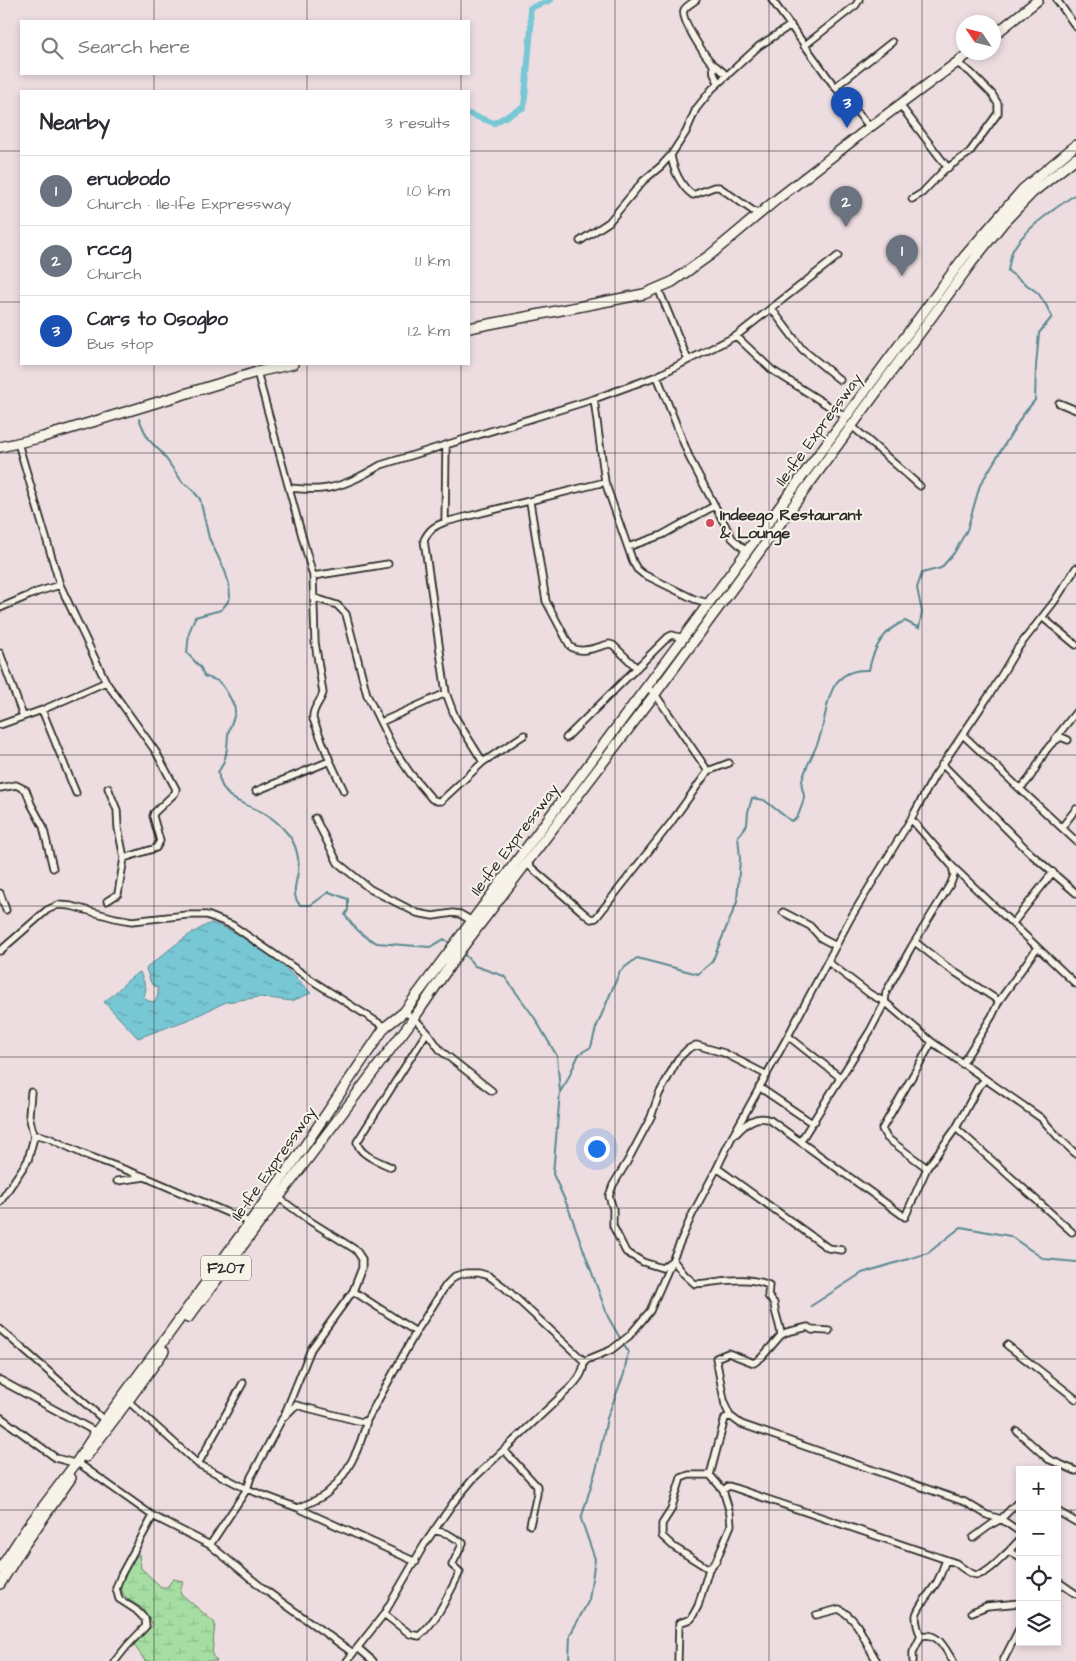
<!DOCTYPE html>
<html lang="en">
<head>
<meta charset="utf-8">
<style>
	:root { --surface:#fff; --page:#f2f2f3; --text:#2b2b33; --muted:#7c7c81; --line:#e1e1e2; --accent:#d1495b }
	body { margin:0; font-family:"Architects Daughter",sans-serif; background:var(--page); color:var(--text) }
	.controls { position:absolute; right:15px; bottom:15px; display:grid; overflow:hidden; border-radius:0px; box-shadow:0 2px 8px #0003 }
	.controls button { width:45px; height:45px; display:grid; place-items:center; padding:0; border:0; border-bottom:1px solid var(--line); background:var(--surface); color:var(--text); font:25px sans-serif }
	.compass { position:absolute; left:956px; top:15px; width:45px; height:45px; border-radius:50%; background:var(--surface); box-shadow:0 2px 8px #0003; rotate:305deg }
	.you { position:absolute; left:596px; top:1148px; width:18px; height:18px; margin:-12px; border:4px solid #fff; border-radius:50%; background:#1a73e8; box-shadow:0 0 0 8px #1a73e833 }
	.badge { display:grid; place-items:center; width:32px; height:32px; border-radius:50%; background:var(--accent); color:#fff; font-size:16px; font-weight:700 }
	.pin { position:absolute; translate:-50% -41px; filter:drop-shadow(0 1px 2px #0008) }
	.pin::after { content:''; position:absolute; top:26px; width:18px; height:15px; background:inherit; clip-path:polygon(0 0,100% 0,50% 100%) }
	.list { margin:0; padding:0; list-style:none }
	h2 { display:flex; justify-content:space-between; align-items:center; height:65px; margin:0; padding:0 20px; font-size:21px }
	h2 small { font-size:16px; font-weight:400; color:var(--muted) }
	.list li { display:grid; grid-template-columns:32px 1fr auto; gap:15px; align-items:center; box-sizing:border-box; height:70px; padding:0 20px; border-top:1px solid var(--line) }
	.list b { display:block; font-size:19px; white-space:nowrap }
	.list p { margin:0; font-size:16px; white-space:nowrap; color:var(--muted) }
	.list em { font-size:16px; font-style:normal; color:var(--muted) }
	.icon { flex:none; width:28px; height:28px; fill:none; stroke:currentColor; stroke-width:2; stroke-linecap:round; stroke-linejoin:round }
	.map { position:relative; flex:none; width:1076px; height:1661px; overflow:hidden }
	.search { position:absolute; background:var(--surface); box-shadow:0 2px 8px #0003; left:20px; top:20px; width:450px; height:55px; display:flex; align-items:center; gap:12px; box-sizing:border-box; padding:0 18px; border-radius:0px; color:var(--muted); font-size:19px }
	.panel { position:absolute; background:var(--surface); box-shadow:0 2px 8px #0003; left:20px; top:90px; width:450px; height:275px; border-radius:0px }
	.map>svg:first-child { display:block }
	.wetland { fill:url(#wetland-marsh); stroke:#688466 }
	.water { fill:url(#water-ripples); stroke:#598990 }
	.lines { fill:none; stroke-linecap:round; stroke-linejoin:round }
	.stream { stroke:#598990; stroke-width:2 }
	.canal { stroke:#78c7d4; stroke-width:6 }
	.minor-casing { stroke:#2b2b2b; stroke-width:9 }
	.secondary-casing { stroke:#2b2b2b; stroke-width:12 }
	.primary-casing { stroke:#2b2b2b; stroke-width:12 }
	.minor { stroke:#f7f3e8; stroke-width:5.5 }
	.secondary { stroke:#f7f3e8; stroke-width:9 }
	.primary { stroke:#f7f3e8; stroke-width:9 }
	.grid { fill:none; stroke:#2b2b2b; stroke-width:1; stroke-opacity:0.55 }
	.poi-dot { fill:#d1495b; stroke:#f7f3e8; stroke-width:2 }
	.labels { text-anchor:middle; stroke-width:4; stroke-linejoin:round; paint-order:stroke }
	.shield { fill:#f7f3e8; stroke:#686764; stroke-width:1 }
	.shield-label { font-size:15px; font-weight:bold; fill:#2b2b2b }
	.street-label { font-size:16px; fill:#2b2b2b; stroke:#f7f3e8 }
	.poi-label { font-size:16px; font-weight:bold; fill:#2b2b2b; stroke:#f7f3e8; text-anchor:start }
</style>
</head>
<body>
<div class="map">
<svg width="1076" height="1661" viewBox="0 0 1076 1661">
	<defs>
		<pattern id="wetland-marsh" width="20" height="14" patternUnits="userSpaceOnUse" patternTransform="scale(1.25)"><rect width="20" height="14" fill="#a5dda2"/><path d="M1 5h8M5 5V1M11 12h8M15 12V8" fill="none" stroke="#8ebe8c"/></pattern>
		<pattern id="water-ripples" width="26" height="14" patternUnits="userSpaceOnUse" patternTransform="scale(1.25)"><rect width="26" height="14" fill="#78c7d4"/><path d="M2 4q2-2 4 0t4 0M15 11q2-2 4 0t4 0" fill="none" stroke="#63a2ac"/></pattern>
	</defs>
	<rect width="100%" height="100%" fill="#eddde0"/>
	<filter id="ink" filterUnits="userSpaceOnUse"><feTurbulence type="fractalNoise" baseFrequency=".02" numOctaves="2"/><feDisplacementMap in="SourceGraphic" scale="10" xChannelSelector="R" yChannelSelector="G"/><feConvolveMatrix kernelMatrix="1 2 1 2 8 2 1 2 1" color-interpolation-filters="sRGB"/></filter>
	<g filter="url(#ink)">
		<path class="wetland" d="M139 1554 141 1568 161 1587H167L173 1579 183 1581 180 1593 215 1623 212 1655 217 1661H145L134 1645 153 1625 143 1609 124 1596 120 1586 130 1564Z"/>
		<path class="water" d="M211 923C249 934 284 965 311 993L292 1001 260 997 226 1002 190 1019 138 1038 104 1002C117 993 126 979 140 972L146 988 144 997 148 1001 155 1002 158 995V988L151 983 146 969C149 964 153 963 158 959 174 945 191 932 211 923Z"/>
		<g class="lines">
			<path class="stream" d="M139 419 148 439 162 453 183 483 190 487 200 499 209 538 225 571 229 584 230 597 227 603 221 610 195 617 189 633 187 653 201 668 204 676C208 678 215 679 219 682 224 686 236 706 235 712 234 720 229 726 228 735 227 749 227 760 218 772 223 806 248 801 270 817 276 821 282 827 287 833 296 843 300 859 298 872 296 884 291 895 300 905H311L329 892 348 899V910L345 915C353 927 363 937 377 943L430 947 444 939 451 944
				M463 953 475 966 504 976 534 1017 557 1056 560 1092 553 1174 568 1207 608 1317 628 1352 624 1374 607 1418 597 1466 581 1519 595 1559 589 1600 570 1635 569 1661
				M560 1092 567 1081 579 1054 591 1047 596 1028 620 971 637 958 698 974 712 962 737 902 740 858 738 836 747 825 748 812 752 798 764 800 791 821 797 818C799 812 804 803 804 796 804 791 800 787 802 781 805 768 813 755 818 742 830 711 823 668 869 670 873 649 884 629 905 621L919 628 922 612 917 588 922 573 941 568 954 553 967 530 980 485 1022 416 1035 400 1036 366 1039 333 1052 317 1046 305 1038 293 1008 271C1009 265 1010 258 1012 252 1021 231 1057 207 1076 194
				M811 1306 862 1273 928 1253 961 1227 1010 1236 1044 1259 1076 1262"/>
			<path class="canal" d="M469 114 494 123 524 107 531 28 530 8 551 0"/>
			<defs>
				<path id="minor" d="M696 0C692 3 686 6 684 10 680 19 705 56 712 63 717 67 722 70 727 76
					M772 0 835 87 870 127
					M1057 0 1076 27
					M804 46 856 5 859 0
					M713 64 714 74 718 82
					M835 87 892 42
					M900 105 948 168
					M671 155C673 169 681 187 693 195L714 187H719L759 215
					M912 199 922 193 944 170 969 153 998 113V104L992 94 970 72 957 63
					M580 241 609 222 643 181 661 166 671 155 686 132 696 109 712 89 759 46 791 25
					M658 288 688 360
					M771 308 802 349 840 380
					M736 336 772 370 846 417
					M257 372 313 576 315 642 323 693C320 703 312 708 313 719L330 761 344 791
					M657 376 690 459 732 538 747 552
					M594 399 605 482 633 562 637 569 643 574 694 599 708 603
					M1059 403 1076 410
					M852 426 920 486
					M18 443 60 585 106 682 156 752 176 789 175 793 154 813 153 816 160 841 156 848 124 858
					M289 488C300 489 311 490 321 489 343 487 362 476 381 465L594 399 657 376 736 336 838 256
					M530 502 546 601 570 646C580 655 597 647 609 644L613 645 637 668
					M445 522 446 445
					M628 547 662 535 714 506
					M313 576 388 564
					M315 598 337 605 346 614 367 695 393 748 410 773 432 799 437 801H441L483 762 524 735
					M0 608 37 592 60 585
					M1042 617 1076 645
					M0 653 23 716
					M647 687 655 694 708 771
					M42 710 76 793
					M381 722 446 693
					M0 725 42 710 106 682
					M963 735 1019 788C1032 782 1039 758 1048 748 1051 743 1057 740 1061 737L1068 740
					M566 738 668 637 672 635 683 638
					M1054 740 1076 712
					M483 762 455 717 446 693 424 540C429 530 434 526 445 522L605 482
					M942 764 1030 853 1076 893
					M0 788 16 785 26 790 31 804 43 826 53 868
					M1019 788 1076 841
					M256 791 330 761
					M315 818 338 863 370 889 417 913 433 916 453 913 460 914 472 921
					M911 819 952 866 1076 984
					M1062 827 1076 809
					M526 863 586 915 591 919 596 918 670 824 708 771 729 763
					M0 893 6 910
					M107 901 118 894 124 858 118 828 117 810 108 788
					M783 912 810 926 821 938 836 946
					M1013 923 1053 872
					M915 942 947 967 999 1001
					M0 951 47 910 58 905 71 906 115 918 132 921 187 915H207L232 925 316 983 385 1027
					M828 962 870 994 885 1002 932 1042 1041 1118 1058 1137 1076 1154
					M404 1012 414 1018 427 1032 441 1051 492 1091
					M788 1036 841 1078
					M962 1064 992 1016 999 1001 1037 948
					M767 1075 724 1053 696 1045 688 1049 678 1059 659 1094 651 1117 627 1162 613 1185 609 1196 613 1209V1226L626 1252 643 1262 662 1268 673 1260 684 1274 695 1284C720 1282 745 1275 769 1285L768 1296 774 1303C775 1315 780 1324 781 1335L762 1357 754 1363 728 1353 716 1358 725 1405 730 1416 741 1424 965 1502 987 1515 1001 1519 1020 1532
					M759 1087 812 1123 815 1121
					M31 1092 29 1115 34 1137
					M956 1128 1072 1232
					M736 1134C745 1124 756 1114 770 1120L905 1217 927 1168 956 1128 978 1087 985 1080
					M800 1142 870 1031 885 1002 886 992 912 946 951 883 954 875 952 866
					M391 1167C379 1161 360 1156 357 1142L427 1032
					M717 1168 828 1248 842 1250
					M927 1168 887 1138 882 1129 932 1042
					M117 1181 145 1177 249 1222
					M279 1198 310 1221 356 1250 362 1259V1268L353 1291 416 1332
					M0 1202 28 1160 34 1137 38 1135 49 1138 83 1154 145 1177
					M0 1329 104 1420
					M781 1335 787 1332 808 1327 812 1330 829 1331
					M1007 1345 1076 1399
					M0 1380 96 1432
					M128 1401 198 1464 247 1489 298 1508 416 1562
					M284 1416 311 1349 353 1291
					M0 1417 56 1458 81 1465 153 1516 210 1545 265 1590 353 1653
					M1017 1431 1048 1459 1076 1471
					M504 1450 537 1486V1494L530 1525
					M198 1464 243 1383
					M710 1475 725 1418 730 1416
					M298 1508C307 1504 318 1500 326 1494 347 1477 361 1446 367 1420
					M1057 1511 1076 1522
					M973 1538 992 1524 1001 1519 1020 1500
					M210 1545 247 1489 251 1477 282 1419 296 1405 362 1422 367 1420 416 1332 446 1285 455 1276 466 1273H479L489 1276 504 1287 584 1361
					M1009 1551 1020 1539
					M709 1569 674 1547 662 1536V1524L671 1510 681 1478 689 1475H710L723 1490
					M1057 1581 1076 1594
					M972 1612 987 1606 1020 1603
					M384 1614 410 1634 419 1636C438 1620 449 1593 460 1572L452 1565 463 1543 448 1534 434 1530
					M816 1615 839 1609C862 1622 863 1641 877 1661
					M921 1636C918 1630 916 1622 916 1616 917 1607 932 1591 937 1582 941 1575 943 1567 946 1560
					M358 1648 373 1661
					M115 1661 127 1646 146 1626 145 1619 136 1610 119 1599 116 1588 121 1575 153 1516
					M347 1661 384 1614 424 1545 453 1503 473 1479 572 1386C579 1378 584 1372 584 1361L611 1350 629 1336 650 1311 692 1215 717 1168 731 1139 788 1036 850 919 911 819 934 777 992 691 1017 649 1054 602 1076 568
					M678 1661 679 1623 691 1619 698 1606 709 1569 716 1561 731 1525 730 1513 723 1490 729 1486 956 1563C961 1567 967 1572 973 1574 984 1579 1001 1558 1009 1551L1020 1558
					M913 1661V1652L921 1636C938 1631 945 1649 953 1661
					M1003 1661 1020 1627"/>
				<path id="secondary" d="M994 35 1038 0
					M469 328 644 294 672 282 710 255 776 200 870 127 971 52
					M0 447 43 437 257 372 293 364"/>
				<path id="primary" d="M188 1318 414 1018 462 948 655 694 972 262 1004 222 1032 193 1076 158
					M86 1457 128 1401 164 1351
					M0 1569 26 1529 76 1463 96 1432 168 1335 295 1160 385 1027 404 1012 683 638 964 257 1023 189 1076 145
					M0 1584 23 1547 71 1478"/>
			</defs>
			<use href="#minor" class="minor-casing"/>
			<use href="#secondary" class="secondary-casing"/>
			<use href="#primary" class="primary-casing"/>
			<use href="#minor" class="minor"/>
			<use href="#secondary" class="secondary"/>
			<use href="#primary" class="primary"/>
		</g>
	</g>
	<path class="grid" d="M154 0V21M307 0V21M461 0V21M615 0V1661M769 0V1661M922 0V1661M154 74V91M307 74V91M461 74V91M0 151H21M469 151H1076M0 302H21M469 302H1076M154 364V1661M307 364V1661M461 364V1661M0 453H1076M0 604H1076M0 755H1076M0 906H1076M0 1057H1076M0 1208H1076M0 1359H1076M0 1510H1020M1057 1510H1076"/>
	<circle class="poi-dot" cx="710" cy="523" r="5"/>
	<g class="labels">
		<rect class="shield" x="201" y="1255.5" width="50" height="25" rx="4"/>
		<g class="shield-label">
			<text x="226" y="1273">F207</text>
		</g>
		<g class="street-label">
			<text transform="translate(818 429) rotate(-54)" y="6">Ile-Ife Expressway</text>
			<text transform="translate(514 839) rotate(-53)" y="6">Ile-Ife Expressway</text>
			<text transform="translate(273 1163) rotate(-55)" y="6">Ile-Ife Expressway</text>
		</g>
		<g class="poi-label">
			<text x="720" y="520">Indeego Restaurant<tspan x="720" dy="18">&amp; Lounge</tspan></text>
		</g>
	</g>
</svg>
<div class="controls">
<button>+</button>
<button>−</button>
<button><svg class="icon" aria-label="locate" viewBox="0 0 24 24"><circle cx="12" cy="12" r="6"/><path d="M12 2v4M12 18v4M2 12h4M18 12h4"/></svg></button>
<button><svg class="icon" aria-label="layers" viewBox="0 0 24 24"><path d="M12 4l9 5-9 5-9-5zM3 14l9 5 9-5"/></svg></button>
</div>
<svg class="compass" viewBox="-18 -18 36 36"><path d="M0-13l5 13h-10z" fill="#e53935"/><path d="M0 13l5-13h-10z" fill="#7c7c81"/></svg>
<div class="you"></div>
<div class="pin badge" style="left:902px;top:276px;background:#6b7280">1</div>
<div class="pin badge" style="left:846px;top:227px;background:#6b7280">2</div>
<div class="pin badge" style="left:847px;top:128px;background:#1a4fb4">3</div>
<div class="search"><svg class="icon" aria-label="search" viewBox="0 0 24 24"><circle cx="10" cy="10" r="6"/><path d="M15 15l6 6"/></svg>Search here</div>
<section class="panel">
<h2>Nearby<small>3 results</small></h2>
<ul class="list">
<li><span class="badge" style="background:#6b7280">1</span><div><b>eruobodo</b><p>Church · Ile-Ife Expressway</p></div><em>1.0 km</em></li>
<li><span class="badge" style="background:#6b7280">2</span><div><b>rccg</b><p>Church</p></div><em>1.1 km</em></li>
<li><span class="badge" style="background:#1a4fb4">3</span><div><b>Cars to Osogbo</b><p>Bus stop</p></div><em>1.2 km</em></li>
</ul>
</section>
</div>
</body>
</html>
